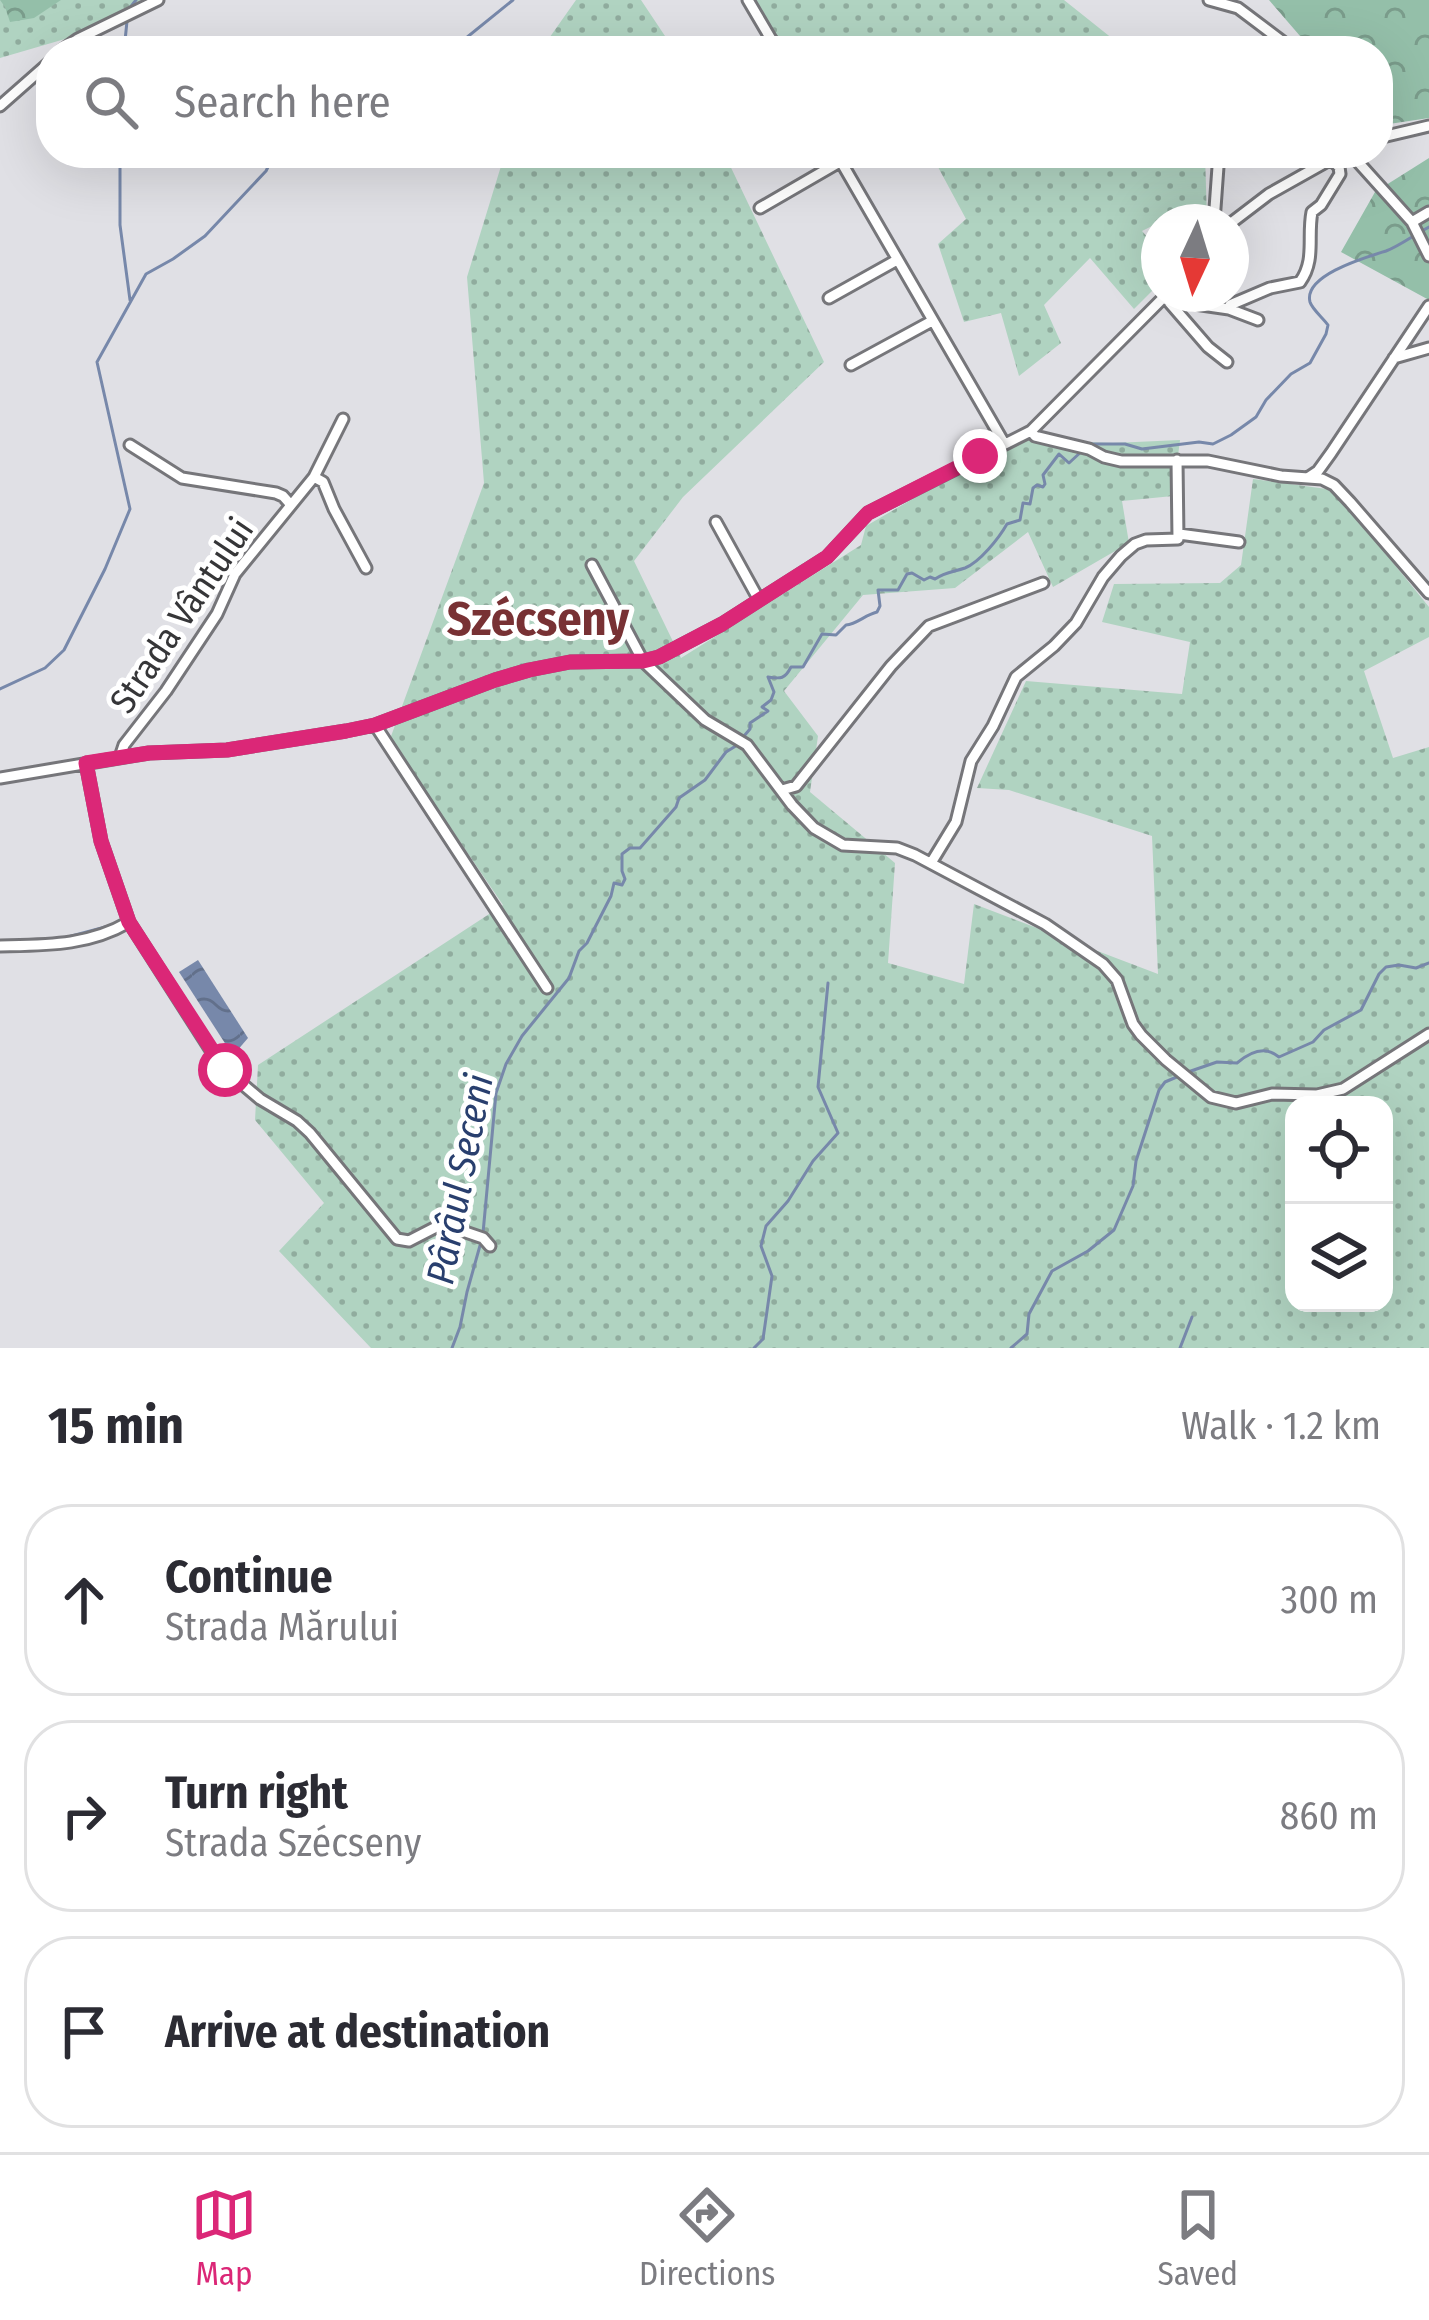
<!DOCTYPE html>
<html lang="en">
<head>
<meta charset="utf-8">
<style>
	:root { --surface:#fff; --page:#f2f2f3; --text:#2b2b33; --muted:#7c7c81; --line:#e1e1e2; --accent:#db2777 }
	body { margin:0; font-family:"Fira Sans Condensed",sans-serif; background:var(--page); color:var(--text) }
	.controls { position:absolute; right:36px; bottom:36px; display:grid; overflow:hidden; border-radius:24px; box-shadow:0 12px 48px #0002 }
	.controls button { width:108px; height:108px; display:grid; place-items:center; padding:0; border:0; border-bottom:3px solid var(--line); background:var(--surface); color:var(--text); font:60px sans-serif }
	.compass { position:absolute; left:1141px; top:204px; width:108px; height:108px; border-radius:50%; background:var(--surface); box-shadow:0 12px 48px #0002; rotate:184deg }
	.stop { position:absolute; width:36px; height:36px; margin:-27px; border:9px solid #db2777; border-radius:50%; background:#fff }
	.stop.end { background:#db2777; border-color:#fff; box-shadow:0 3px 12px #0008 }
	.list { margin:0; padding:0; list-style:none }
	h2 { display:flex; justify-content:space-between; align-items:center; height:156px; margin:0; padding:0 48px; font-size:51px }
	h2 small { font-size:39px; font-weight:400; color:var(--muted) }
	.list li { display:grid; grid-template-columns:78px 1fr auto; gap:36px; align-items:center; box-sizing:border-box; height:192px; margin:0 24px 24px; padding:0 24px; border:3px solid var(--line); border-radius:48px }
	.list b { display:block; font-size:45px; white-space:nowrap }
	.list p { margin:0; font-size:39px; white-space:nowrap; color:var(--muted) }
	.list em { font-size:39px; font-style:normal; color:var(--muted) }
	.icon { flex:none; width:66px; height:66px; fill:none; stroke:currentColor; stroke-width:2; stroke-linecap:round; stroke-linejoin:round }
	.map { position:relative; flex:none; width:1429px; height:1348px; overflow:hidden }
	.search { position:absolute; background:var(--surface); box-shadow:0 12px 48px #0002; left:36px; right:36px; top:36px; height:132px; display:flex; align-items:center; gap:30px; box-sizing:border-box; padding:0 42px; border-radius:48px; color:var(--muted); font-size:45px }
	.sheet { height:804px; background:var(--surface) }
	nav { display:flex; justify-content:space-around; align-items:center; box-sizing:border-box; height:168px; border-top:3px solid var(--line); background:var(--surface); font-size:33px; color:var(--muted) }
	nav a { display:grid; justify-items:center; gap:6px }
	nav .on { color:var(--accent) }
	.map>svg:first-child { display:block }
	.grass { fill:url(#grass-dots); fill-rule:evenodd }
	.forest { fill:url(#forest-crowns) }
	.water { fill:url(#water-waves) }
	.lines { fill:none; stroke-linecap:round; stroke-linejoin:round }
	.stream { stroke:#78a; stroke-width:3 }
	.minor-casing { stroke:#76767a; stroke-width:15 }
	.minor { stroke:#fff; stroke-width:9 }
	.route { stroke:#db2777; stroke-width:15 }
	.labels { text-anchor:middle; stroke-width:10; stroke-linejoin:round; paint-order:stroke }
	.street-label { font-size:36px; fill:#363638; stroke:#fff }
	.water-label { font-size:39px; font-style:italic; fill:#293f6e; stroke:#fff }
	.district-label { font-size:48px; font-weight:bold; fill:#783134; stroke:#fff }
</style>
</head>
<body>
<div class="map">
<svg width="1429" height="1348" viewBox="0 0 1429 1348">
	<defs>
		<pattern id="grass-dots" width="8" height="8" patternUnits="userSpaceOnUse" patternTransform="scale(3)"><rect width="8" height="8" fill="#b0d3c1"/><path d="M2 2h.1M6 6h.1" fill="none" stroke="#90ac9e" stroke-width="1.8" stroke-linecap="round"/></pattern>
		<pattern id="forest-crowns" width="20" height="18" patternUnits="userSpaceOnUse" patternTransform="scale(3)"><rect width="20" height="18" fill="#94bfa9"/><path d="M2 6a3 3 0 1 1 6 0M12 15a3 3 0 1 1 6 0" fill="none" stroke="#7a9c8b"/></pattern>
		<pattern id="water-waves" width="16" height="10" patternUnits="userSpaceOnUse" patternTransform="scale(3)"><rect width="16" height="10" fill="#78a"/><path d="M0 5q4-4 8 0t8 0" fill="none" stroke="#62708b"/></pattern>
	</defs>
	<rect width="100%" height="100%" fill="#e0e0e5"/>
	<path class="grass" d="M0 0H141L65 39 0 58Z
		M576 0H641L675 51H540Z
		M746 0H1064L1128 51H789Z
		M505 153H724L824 362 683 497 634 561 681 658 861 545 866 526 942 482 1023 440 1113 443 1180 440 1173 496 1122 501 1129 543 1053 587 1028 532 955 588 863 595 784 691 818 736 810 792 895 863 888 963 964 984 974 904 1158 974 1152 836 1009 790 977 788 1026 681 1182 694 1190 642 1102 622 1114 584 1220 583 1241 565 1253 479 1334 490 1429 607V637L1364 671 1393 758 1429 747V1348H371L279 1251 324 1203 255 1120 258 1065 503 905 390 739 484 483 467 277ZM1294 1105H1384V1303H1294Z
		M947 153H1205L1207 222H1172L1168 218 1142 231 1159 250V284L1134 309 1090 258 1044 305 1061 343 1019 376 1001 313 964 322 938 244 966 219 938 167Z"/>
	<path class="forest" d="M0 0H61L34 18 10 22 5 7Z
		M1269 0H1429V118L1389 124 1378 114V51H1313Z
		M1429 158V300L1341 252 1375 192Z"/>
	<path class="water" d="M198 960 248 1038 236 1052 230 1051 179 972Z"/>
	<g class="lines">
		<path class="stream" d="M128 10 136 0
			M124 51 127 21
			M450 51 513 0
			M120 153V225L130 300
			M1087 444H1125L1142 449 1199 442 1213 444 1231 435 1256 417 1266 400 1291 374 1310 363 1326 334 1328 325C1323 318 1312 309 1310 302 1303 275 1367 257 1386 251 1401 245 1415 234 1429 227
			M0 689 45 668 64 650 105 569 130 509 97 362 146 274 173 259 205 236 266 171 275 153
			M744 736 750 729V723L768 711 762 707 771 700 774 692 768 677C781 679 785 679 791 667H803L822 634 836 635 846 625C857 624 865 615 877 612L880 606 878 590H898L907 574 912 573 924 580 930 577 935 579C945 572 953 572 965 568 980 562 999 538 1007 524L1020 520 1023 503 1030 504 1033 488 1037 485 1043 487 1045 484 1043 475 1059 454 1069 463 1082 451
			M64 938 109 926
			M1188 1072 1217 1062 1237 1063C1250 1052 1265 1045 1279 1057L1313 1042 1324 1030 1361 1010 1379 974 1386 967 1399 965 1416 968 1429 963
			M483 1233 496 1093 506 1064 522 1036 569 978 579 951 587 943 611 896 614 883 622 885 625 879 622 871V854L630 848H640L676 807 679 798 705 780 726 752 739 744
			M452 1348 460 1327 467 1292 481 1242
			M754 1348 763 1339 772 1276 761 1246 766 1226 788 1201 813 1161 838 1133 818 1087 828 983
			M1011 1348 1027 1334 1029 1314 1052 1271 1088 1251 1114 1230 1133 1186 1136 1161 1159 1090 1165 1082 1179 1076
			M1180 1348 1192 1317"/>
		<defs>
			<path id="minor" d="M748 0 778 51
				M1209 0 1238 8 1295 51
				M61 51 78 39 158 0
				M750 51 772 40
				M0 106 51 61
				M1378 138 1429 126
				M836 153 1004 443
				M1350 153 1412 222 1429 256
				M760 208 855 153
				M1214 222 1219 153
				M1412 222 1429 212
				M1231 223 1269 194 1342 153
				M829 298 897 260
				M1167 300 1229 309 1230 305 1270 288 1300 282C1316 260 1307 237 1312 212L1321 205 1340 174 1339 167 1331 159
				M1169 302 1208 347 1227 362
				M1229 309 1258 320
				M1394 358 1429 348
				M851 365 932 321
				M1031 431 1035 436 1089 449 1104 457 1121 461H1208L1281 476 1322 479 1334 485 1350 502 1429 593
				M130 445 182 478 276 493 283 496 291 505
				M314 477 323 482 334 509 366 568
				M1309 477 1318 471 1331 453 1429 306
				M716 522 759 600
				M1179 534 1239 542
				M592 565 643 661 705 720 747 745 792 805 814 828 843 845 897 848 915 855 1045 924 1103 964 1117 980 1133 1024 1141 1035 1166 1060 1211 1097 1236 1103 1272 1094 1317 1095 1343 1089 1429 1034
				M375 725 547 988
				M120 757 124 745 166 691 217 614 235 574 314 477 343 419
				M86 763 101 841 129 922 221 1066 260 1099 297 1121 310 1133 397 1239 409 1241 442 1224 483 1238 490 1246
				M0 778 149 753 227 750 346 731 375 725 495 680 529 670 570 662 643 661 659 657 722 624 827 557 868 513 1031 431 1167 294
				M782 790 796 786 891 666 929 626 1043 583
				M931 863 956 822 971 761 993 726 1016 677 1054 646 1076 623 1103 577 1121 556 1135 544 1146 540 1178 539 1177 460
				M0 946C46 945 88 946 129 922"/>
		</defs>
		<use href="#minor" class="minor-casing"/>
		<use href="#minor" class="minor"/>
	</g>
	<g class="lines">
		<path class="route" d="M225 1070 129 922 101 841 86 763 149 753 227 750 346 731 375 725 495 680 529 670 570 662 643 661 659 657 722 624 827 557 868 513 980 456"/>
	</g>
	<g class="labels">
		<g class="street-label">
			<text transform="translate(181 615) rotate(-56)" y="13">Strada Vântului</text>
		</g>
		<g class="water-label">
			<text transform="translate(459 1179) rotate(-79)" y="14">Pârâul Seceni</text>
		</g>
		<g class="district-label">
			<text x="538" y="635">Szécseny</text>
		</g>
	</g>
</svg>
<div class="controls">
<button><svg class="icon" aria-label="locate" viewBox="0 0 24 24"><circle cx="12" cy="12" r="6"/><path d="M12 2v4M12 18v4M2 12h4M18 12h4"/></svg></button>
<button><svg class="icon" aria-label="layers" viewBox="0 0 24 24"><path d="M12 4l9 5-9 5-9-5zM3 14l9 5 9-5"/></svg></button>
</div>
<svg class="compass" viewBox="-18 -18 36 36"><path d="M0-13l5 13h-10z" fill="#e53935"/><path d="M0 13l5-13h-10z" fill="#7c7c81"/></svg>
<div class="stop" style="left:225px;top:1070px"></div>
<div class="stop end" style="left:980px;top:456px"></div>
<div class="search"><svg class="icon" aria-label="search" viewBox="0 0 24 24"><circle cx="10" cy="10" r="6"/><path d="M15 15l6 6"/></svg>Search here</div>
</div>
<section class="sheet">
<h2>15 min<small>Walk · 1.2 km</small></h2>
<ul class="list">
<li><svg class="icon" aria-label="ahead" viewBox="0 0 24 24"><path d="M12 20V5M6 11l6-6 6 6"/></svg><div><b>Continue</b><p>Strada Mărului</p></div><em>300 m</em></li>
<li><svg class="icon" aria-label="right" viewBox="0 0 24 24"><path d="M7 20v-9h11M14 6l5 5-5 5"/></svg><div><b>Turn right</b><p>Strada Szécseny</p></div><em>860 m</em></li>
<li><svg class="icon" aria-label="arrive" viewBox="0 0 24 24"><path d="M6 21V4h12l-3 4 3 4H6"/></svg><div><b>Arrive at destination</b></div></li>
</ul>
</section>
<nav>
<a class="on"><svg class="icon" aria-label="map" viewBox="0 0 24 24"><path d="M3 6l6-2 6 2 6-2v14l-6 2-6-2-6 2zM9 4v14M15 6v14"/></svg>Map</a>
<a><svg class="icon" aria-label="directions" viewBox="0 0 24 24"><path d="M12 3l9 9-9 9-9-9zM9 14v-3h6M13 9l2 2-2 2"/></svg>Directions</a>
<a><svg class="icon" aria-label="saved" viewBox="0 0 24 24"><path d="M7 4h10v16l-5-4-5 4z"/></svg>Saved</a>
</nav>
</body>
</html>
